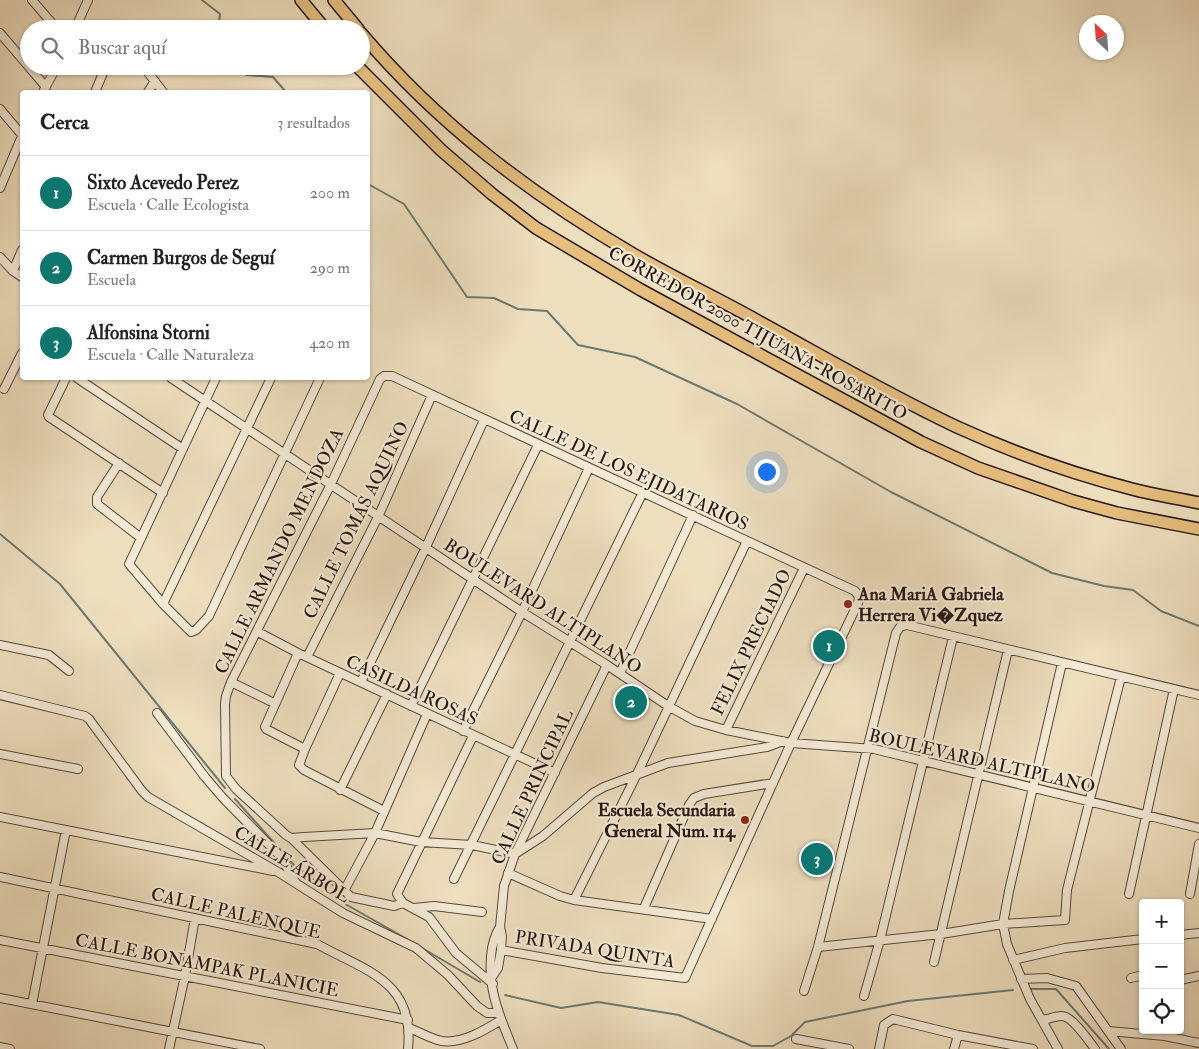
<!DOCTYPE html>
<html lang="es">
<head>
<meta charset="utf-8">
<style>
	:root { --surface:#fff; --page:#f6f6f6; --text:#222; --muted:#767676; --line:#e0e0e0; --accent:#0f766e }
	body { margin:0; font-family:"IM FELL Double Pica",serif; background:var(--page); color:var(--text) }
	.controls { position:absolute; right:15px; bottom:15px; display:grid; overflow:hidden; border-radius:5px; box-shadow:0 1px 4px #0004 }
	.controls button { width:45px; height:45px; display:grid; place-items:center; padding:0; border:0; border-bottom:1px solid var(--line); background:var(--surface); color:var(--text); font:25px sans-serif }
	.compass { position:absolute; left:1079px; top:15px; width:45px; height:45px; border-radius:50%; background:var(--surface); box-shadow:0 1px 4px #0004; rotate:335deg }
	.you { position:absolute; left:766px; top:471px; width:18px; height:18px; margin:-12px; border:4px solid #fff; border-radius:50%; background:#1a73e8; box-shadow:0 0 0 8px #1a73e833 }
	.badge { display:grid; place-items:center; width:32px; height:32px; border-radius:50%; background:var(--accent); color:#fff; font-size:16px; font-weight:700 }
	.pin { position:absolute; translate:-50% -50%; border:2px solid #fff; box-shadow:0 1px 5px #0006 }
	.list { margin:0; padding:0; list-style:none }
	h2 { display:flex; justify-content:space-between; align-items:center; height:65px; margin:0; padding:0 20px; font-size:21px }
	h2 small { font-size:16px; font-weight:400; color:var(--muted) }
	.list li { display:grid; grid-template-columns:32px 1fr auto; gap:15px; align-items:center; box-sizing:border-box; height:75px; padding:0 20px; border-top:1px solid var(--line) }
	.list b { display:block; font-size:19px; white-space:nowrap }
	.list p { margin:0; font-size:16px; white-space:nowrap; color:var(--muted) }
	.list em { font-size:16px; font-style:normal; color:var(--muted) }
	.icon { flex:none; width:28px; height:28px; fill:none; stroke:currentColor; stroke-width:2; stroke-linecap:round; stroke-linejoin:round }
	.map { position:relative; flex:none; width:1199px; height:1049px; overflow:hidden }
	.search { position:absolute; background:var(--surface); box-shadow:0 1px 4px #0004; left:20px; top:20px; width:350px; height:55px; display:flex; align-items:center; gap:12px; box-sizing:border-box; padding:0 18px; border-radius:28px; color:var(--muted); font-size:19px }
	.panel { position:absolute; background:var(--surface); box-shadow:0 1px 4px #0004; left:20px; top:90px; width:350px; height:290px; border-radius:5px }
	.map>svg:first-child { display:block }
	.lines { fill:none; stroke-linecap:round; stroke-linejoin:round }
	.stream { stroke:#6b7a70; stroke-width:2 }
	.minor-casing { stroke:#58483b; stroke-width:10 }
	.highway-casing { stroke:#26160f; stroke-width:14 }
	.minor { stroke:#f3ead5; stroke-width:8 }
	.highway { stroke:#e6bf7f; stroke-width:11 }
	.poi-dot { fill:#8f2418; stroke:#f3ead5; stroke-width:2 }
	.labels { text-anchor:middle; stroke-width:4.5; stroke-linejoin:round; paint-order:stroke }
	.street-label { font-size:18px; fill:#26160f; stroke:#f3ead5 }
	.poi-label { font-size:18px; font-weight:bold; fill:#26160f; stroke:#f3ead5; text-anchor:start }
</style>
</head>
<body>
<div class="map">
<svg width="1199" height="1049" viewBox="0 0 1199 1049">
	<rect width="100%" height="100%" fill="#eddebe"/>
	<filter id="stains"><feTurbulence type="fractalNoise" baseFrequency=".004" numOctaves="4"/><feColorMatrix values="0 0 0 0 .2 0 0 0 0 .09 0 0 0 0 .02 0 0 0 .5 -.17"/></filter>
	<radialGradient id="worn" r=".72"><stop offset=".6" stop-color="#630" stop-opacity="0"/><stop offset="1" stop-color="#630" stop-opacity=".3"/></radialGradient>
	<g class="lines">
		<path class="stream" d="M202 0 220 14 218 29
			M227 66 247 75 273 77 286 92
			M368 184 404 204 467 297 494 298 518 309 547 311 578 345 635 357 737 404 891 492 1052 573 1104 586 1133 590 1161 611 1199 626
			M0 534 60 584 225 788
			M235 799 294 865 347 905 407 939
			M422 948 480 982
			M1031 989H1056L1109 1049
			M505 995 561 1008 598 1002 679 1015 752 1046H773L791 1036 805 1022 908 1001 1013 990"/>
		<defs>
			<path id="minor" d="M32 0 57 29
				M75 29 88 0
				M0 33 46 87
				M143 66 163 92
				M43 92 57 66
				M95 92 106 66
				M148 92 155 81
				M0 109 22 135
				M0 188 22 136
				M0 257 13 271 22 277
				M13 271 22 250
				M66 378 48 415 49 417 163 493
				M77 378 183 449
				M171 378 522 612 607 665 668 706 695 721 726 730 791 743 874 749 1199 828
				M216 378 129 564 163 604 191 632 196 630 209 616 320 378
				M4 389 22 353
				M119 463 97 497V504L141 538
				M163 604 271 378
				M258 632 298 653 555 773
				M0 645 49 655 69 671
				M298 653 265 727 266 729 305 749
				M307 657 379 515 432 395
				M340 673 305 749 299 765 304 770 384 811
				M620 673 693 515
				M231 682 274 703
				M361 682 426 547 484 420
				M0 695 85 716 89 719 142 791 148 797 278 872 343 913 416 948 448 975 477 1006 487 1013H498
				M411 706 538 445
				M157 713 205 777 223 798 281 857 296 883
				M726 730 804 568
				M463 731 522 612 589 468
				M473 736 397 894 403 903 429 917 456 953 493 984
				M0 754 78 769
				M340 790 387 694
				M0 817 273 871
				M291 838 351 897 394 906 403 903
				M508 873 560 896 574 900 712 919
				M0 877 317 944C365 971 415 980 408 1049
				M454 879 643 492
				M344 891 375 833 427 714
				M1129 894 1174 689
				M1190 894 1199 844
				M574 900 637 774 747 541
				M414 908 434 906 482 912
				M644 908 689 805 694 798 704 794 773 783
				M500 927C495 934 494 940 492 948 486 986 499 1015 513 1049
				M1180 935 1199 933
				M0 940 408 1020
				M818 947 941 934 1003 924 1065 920 1067 890 1121 677
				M501 950 602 968 685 978 791 743 858 603 859 597 855 591 392 376H384L380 379 331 484 231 682 226 696 225 704 226 776 236 789 286 835 291 838 304 837 375 833 421 842 472 845 515 854 543 836 593 793 604 787 668 763 767 747 783 741
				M1013 960 1065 948 1143 939
				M934 962 1008 650
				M492 977 498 968 501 950 502 936 500 927 504 886 515 854 607 665
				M1131 978 1143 975
				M1021 979 1047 978 1076 986 1108 1031 1165 1036 1199 1043
				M1180 980 1199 976
				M804 991 818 947 896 633 900 627 907 625 1199 695
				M864 996 880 940 953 637
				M0 998 260 1049
				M32 1004 66 830
				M1042 1020C1048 1019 1056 1016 1062 1016 1072 1016 1089 1041 1095 1049
				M409 1028C420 1032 431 1039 442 1041 462 1044 485 1030 501 1020
				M1108 1031 1121 1049
				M796 1039 849 1049
				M0 1047 10 1049
				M169 1049 185 976 195 918
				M879 1049 884 1025 893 1019 958 1035 1033 1049
				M954 1049 958 1035
				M1058 1049 1030 999 1007 944 1003 924 1009 891 1062 663"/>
			<path id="highway" d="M301 0 325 29
				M334 0 358 29
				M361 33C438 124 530 194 633 254 674 278 717 298 758 321 824 357 889 395 957 427 1012 452 1073 474 1132 489 1154 495 1177 498 1199 503
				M357 66 441 150 492 194 536 228 641 290 921 442 978 468 1073 501 1117 513 1199 529"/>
		</defs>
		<use href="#minor" class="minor-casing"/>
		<use href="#highway" class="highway-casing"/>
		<use href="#minor" class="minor"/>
		<use href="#highway" class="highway"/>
	</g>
	<g class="poi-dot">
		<circle cx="848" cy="604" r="5"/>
		<circle cx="745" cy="820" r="5"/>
	</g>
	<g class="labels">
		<g class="street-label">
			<text transform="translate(758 333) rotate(29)" y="6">CORREDOR 2000 TIJUANA-ROSARITO</text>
			<text transform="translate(629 470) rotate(25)" y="6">CALLE DE LOS EJIDATARIOS</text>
			<text transform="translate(356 520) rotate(-64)" y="6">CALLE TOMÁS AQUINO</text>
			<text transform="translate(279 551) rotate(-64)" y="6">CALLE ARMANDO MENDOZA</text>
			<text transform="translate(543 606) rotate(33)" y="6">BOULEVARD ALTIPLANO</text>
			<text transform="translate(751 642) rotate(-64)" y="6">FELIX PRECIADO</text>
			<text transform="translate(412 690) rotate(25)" y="6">CASILDA ROSAS</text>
			<text transform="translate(982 761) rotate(13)" y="6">BOULEVARD ALTIPLANO</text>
			<text transform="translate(532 787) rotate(-65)" y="6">CALLE PRINCIPAL</text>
			<text transform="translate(292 864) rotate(31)" y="6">CALLE ÁRBOL</text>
			<text transform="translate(236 913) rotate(13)" y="6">CALLE PALENQUE</text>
			<text transform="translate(595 949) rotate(9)" y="6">PRIVADA QUINTA</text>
			<text transform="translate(207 965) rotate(11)" y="6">CALLE BONAMPAK PLANICIE</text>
		</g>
		<g class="poi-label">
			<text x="858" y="600">Ana MariA Gabriela<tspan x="858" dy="21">Herrera Vi�Zquez</tspan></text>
			<text x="735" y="816" text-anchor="end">Escuela Secundaria<tspan x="735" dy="21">General Num. 114</tspan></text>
		</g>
	</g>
	<rect width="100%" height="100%" filter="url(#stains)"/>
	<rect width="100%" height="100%" fill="url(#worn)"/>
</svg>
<div class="controls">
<button>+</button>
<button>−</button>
<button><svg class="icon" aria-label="locate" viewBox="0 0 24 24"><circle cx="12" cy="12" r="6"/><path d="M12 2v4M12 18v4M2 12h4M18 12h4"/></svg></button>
</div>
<svg class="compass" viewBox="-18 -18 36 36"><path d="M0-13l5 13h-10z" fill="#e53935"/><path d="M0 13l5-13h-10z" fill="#767676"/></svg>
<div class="you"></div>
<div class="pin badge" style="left:829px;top:646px">1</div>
<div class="pin badge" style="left:631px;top:702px">2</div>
<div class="pin badge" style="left:817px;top:859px">3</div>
<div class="search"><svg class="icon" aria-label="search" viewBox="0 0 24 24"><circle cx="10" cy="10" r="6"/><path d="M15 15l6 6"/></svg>Buscar aquí</div>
<section class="panel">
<h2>Cerca<small>3 resultados</small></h2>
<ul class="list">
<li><span class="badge">1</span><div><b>Sixto Acevedo Perez</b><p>Escuela · Calle Ecologista</p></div><em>200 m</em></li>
<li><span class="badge">2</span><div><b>Carmen Burgos de Seguí</b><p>Escuela</p></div><em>290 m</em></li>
<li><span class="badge">3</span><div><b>Alfonsina Storni</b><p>Escuela · Calle Naturaleza</p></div><em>420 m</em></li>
</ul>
</section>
</div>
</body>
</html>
